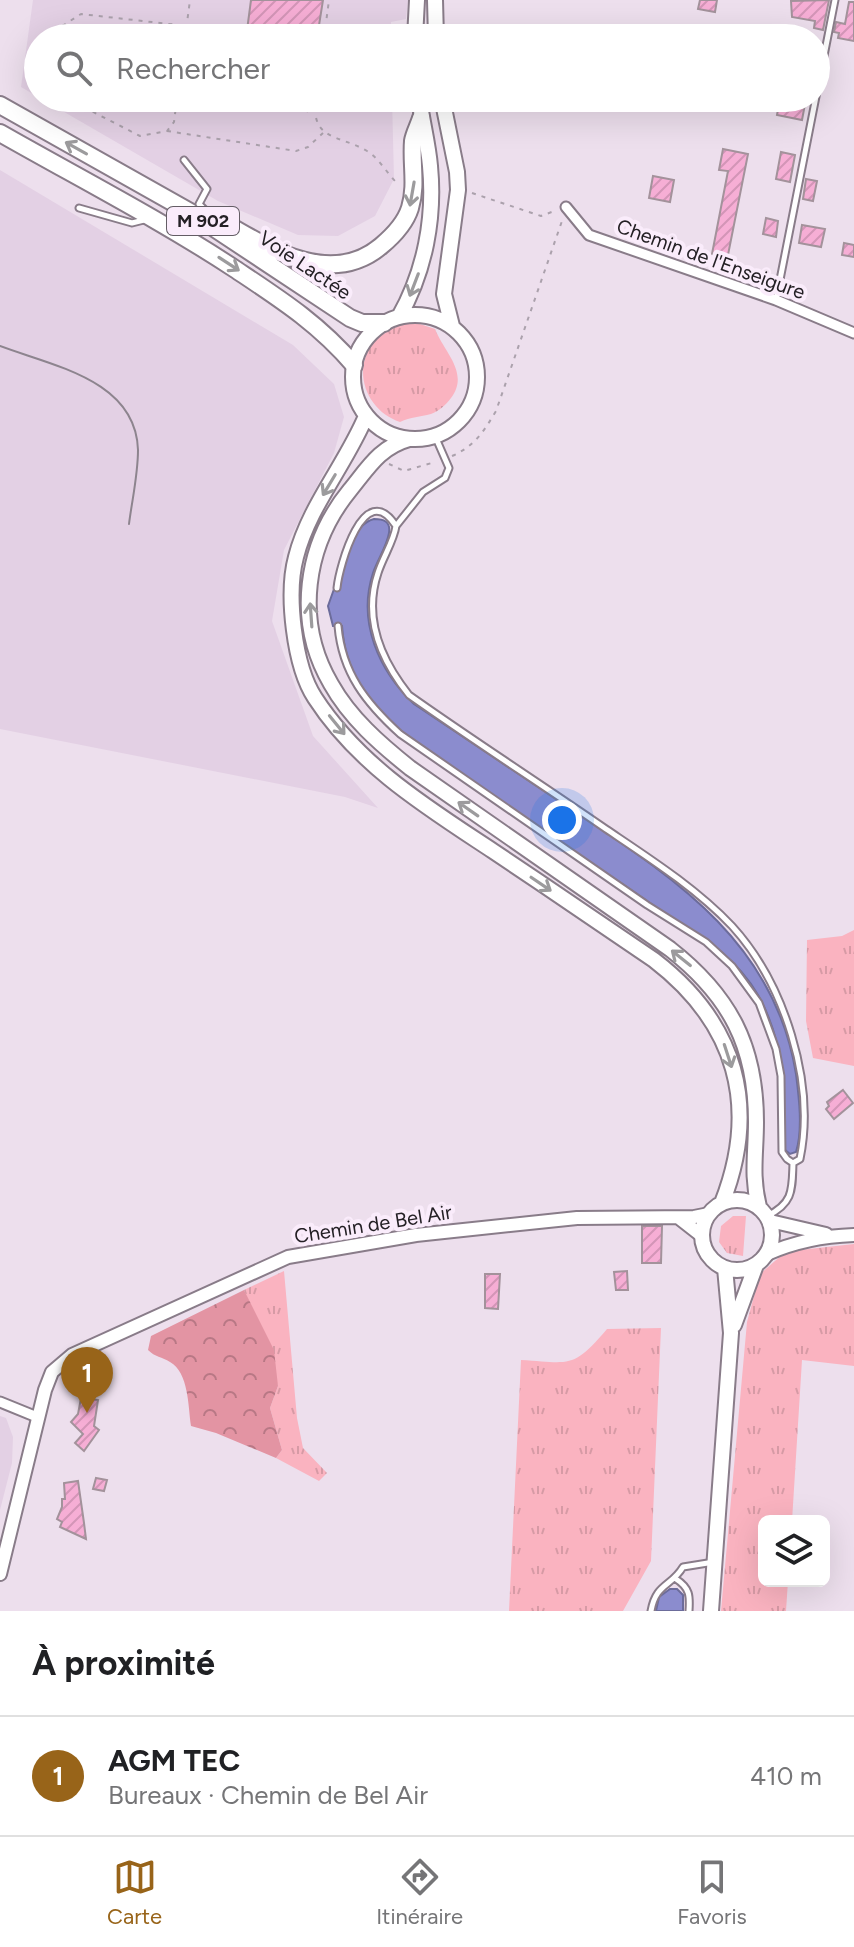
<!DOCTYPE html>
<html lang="fr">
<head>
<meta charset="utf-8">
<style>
	:root { --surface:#fff; --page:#f6f6f6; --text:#202124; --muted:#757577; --line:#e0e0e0; --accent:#986419 }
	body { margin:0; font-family:Figtree,sans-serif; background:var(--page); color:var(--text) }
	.controls { position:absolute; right:24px; bottom:24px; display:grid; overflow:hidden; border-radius:12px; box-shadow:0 8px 32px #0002 }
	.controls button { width:72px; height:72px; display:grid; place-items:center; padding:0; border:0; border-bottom:2px solid var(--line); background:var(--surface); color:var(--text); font:40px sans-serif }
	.you { position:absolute; left:562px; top:820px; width:28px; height:28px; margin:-20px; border:6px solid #fff; border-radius:50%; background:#1a73e8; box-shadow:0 0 0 12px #1a73e833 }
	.badge { display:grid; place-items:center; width:52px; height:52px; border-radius:50%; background:var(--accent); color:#fff; font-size:26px; font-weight:700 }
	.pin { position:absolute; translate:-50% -66px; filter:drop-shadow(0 2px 4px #0008) }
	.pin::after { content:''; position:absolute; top:42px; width:28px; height:24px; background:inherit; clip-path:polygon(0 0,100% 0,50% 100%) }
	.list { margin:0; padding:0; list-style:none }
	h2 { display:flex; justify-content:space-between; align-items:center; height:104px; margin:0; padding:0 32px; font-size:34px }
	h2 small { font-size:26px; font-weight:400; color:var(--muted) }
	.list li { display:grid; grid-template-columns:52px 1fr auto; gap:24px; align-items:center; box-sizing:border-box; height:120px; padding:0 32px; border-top:2px solid var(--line) }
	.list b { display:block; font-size:30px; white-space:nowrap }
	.list p { margin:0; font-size:26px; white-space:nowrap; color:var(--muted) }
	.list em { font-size:26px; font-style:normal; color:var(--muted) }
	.icon { flex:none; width:44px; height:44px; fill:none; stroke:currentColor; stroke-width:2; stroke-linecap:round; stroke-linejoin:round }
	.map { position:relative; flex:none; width:854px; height:1611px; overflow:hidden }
	.search { position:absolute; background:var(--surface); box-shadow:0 8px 32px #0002; left:24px; right:24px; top:24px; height:88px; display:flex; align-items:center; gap:20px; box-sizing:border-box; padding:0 28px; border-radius:44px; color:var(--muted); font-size:30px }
	.sheet { height:224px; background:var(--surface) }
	nav { display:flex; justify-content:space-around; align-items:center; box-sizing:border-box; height:112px; border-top:2px solid var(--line); background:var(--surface); font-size:22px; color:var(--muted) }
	nav a { display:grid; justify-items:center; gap:4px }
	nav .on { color:var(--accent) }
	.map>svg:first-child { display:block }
	.built { fill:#e3d0e4 }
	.grass { fill:url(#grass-tufts) }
	.forest { fill:url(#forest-crowns) }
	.water { fill:#8b8cce; stroke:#6c6c9b; stroke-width:2 }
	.building { fill:url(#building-hatch); stroke:#a3929b; stroke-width:2 }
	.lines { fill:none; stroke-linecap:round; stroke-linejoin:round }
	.service-casing { stroke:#897c89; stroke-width:9 }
	.minor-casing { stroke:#897c89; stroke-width:13 }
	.tertiary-casing { stroke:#897c89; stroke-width:16 }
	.secondary-casing { stroke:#897c89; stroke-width:18 }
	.trunk-casing { stroke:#897c89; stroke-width:20 }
	.path { stroke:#aba1ac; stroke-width:2; stroke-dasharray:4 6; stroke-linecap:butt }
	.service { stroke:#fff; stroke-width:5 }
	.minor { stroke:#fff; stroke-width:9 }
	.tertiary { stroke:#fff; stroke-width:12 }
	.secondary { stroke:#fff; stroke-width:14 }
	.trunk { stroke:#fff; stroke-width:16 }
	.tram { stroke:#8d848e; stroke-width:2 }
	.oneway { stroke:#9c9b9d }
	.labels { text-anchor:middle; stroke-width:8; stroke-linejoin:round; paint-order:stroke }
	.shield { fill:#faecfb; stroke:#645d65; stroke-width:2 }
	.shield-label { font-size:18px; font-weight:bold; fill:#242025 }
	.street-label { font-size:20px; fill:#242025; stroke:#faecfb }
</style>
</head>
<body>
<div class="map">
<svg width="854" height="1611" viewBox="0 0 854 1611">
	<defs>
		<pattern id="grass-tufts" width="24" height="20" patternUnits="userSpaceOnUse" patternTransform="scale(2)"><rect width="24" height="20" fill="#fab3c0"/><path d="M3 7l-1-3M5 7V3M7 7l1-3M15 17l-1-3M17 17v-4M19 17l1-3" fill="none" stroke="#d69aa5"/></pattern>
		<pattern id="forest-crowns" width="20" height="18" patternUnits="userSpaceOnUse" patternTransform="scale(2)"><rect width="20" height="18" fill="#e394a3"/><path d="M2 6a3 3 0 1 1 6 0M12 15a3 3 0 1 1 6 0" fill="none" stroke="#b87885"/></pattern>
		<pattern id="building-hatch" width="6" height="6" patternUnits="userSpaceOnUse" patternTransform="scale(2)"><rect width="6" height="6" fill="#f6aed5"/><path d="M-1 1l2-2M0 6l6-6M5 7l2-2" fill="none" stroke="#d395b7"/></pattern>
	</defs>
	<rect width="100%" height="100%" fill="#eddfed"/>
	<path class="built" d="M33 0H408L406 19 391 22V38H38V97L21 87Z
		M40 98H392L394 179 375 216 338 236 298 235 218 201Z
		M0 170 293 345 334 384 344 417 334 453 284 550 272 621 313 736 378 808 345 797 0 729Z
		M0 1416 6 1418 13 1437 12 1463 0 1510Z"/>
	<path class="grass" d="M402 324H420L435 329C444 352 470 373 451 398 446 405 439 411 431 414 420 417 411 417 400 422 369 412 352 375 371 346 378 335 390 330 402 324Z
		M854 930V1066L813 1058 806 1021 807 940 842 936Z
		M733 1216H746L743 1256 727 1253 719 1242 721 1226Z
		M854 1244V1366L802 1360 792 1521H764V1581H788L786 1611H721L747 1322 760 1274 783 1254 791 1251Z
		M284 1271 297 1418 303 1448 327 1473 319 1481 276 1458 282 1450 270 1408 278 1386 244 1290Z
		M661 1328 651 1561 623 1611H509L521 1360C571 1363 573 1369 607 1329Z"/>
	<path class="forest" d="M244 1290 274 1350 278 1386 270 1408 282 1450 276 1458 216 1433 191 1426C188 1406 189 1373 170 1362 162 1357 155 1357 148 1350L151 1336Z"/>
	<path class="water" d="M374 519C383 519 391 521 389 533 387 546 377 561 373 573 357 622 379 671 414 704 466 739 519 774 571 809 674 878 775 942 796 1074 799 1097 803 1130 796 1152L790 1154 784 1149C785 1095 786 1045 758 995 732 950 688 929 647 901 565 845 482 789 401 731 367 702 345 671 342 626H333L328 606 334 589 339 588C344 567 350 525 374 519Z
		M670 1589H677L683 1595V1611H656L659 1597Z"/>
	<path class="building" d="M251 0H323L317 38H246Z
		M700 0H717L715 12 698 9Z
		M829 0 823 30 814 28 815 21 792 17 791 1Z
		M849 2H854V41L838 38 839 33 834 32 836 22 845 24Z
		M259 98H309L307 111 258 104Z
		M780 99 805 104 802 120 777 115Z
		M723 149 748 154 728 255 722 256 712 254 728 171 719 170Z
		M781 152 795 155 790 182 776 179Z
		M653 176 674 180 670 202 649 198Z
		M806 179 817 181 813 201 803 199Z
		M766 218 778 221 776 237 763 234Z
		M802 225 825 229 821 247 799 243Z
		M844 243 854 245V257L842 255Z
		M843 1090 853 1103 834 1119 826 1109 829 1106 827 1102Z
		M642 1226H662L661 1263H642Z
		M627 1271 628 1290H616L614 1272Z
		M485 1274H500L498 1309 485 1308Z
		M81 1398 98 1400 94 1426 99 1430 84 1451 75 1443 83 1434 71 1422 78 1414Z
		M96 1478 107 1480 104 1491 93 1489Z
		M78 1481 84 1523 86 1539 60 1527 62 1522 57 1519 62 1507V1499H65L64 1483Z"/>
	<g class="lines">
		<defs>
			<path id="service" d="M184 160 207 189 199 204 209 214
				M79 208 132 223 144 220
				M776 300 835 0
				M396 526 423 492 445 478 449 468 435 436
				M337 588C339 567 364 476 396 526 394 541 383 557 378 573 363 618 381 660 409 695 474 741 541 784 606 829 649 858 696 888 732 926 784 983 816 1082 800 1159L793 1163 787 1159 782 1152 781 1076 776 1049 759 1003 732 966 706 942 647 905 400 734C366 703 342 673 338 626
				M767 1216C794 1203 792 1189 793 1163
				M676 1579C690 1588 690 1596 689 1611
				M651 1611C656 1583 671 1587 683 1567L714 1562"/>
			<path id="minor" d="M566 207 589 235 776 300 854 333
				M0 1402 37 1417"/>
			<path id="tertiary" d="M679 1218 702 1236
				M770 1221 826 1234
				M767 1254C794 1242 824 1236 854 1235
				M0 1574 45 1390 52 1372 72 1355 288 1257 416 1235 577 1218 694 1217 709 1214"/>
			<path id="secondary" d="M435 0 436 38
				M415 38 417 0
				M442 98 457 172 458 190 444 294 452 326
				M353 377a62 62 0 1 1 124 0a62 62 0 1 1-124 0Z
				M399 317C425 271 435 218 430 166 428 143 422 121 419 98
				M366 416C346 464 309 506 296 557 286 594 294 666 315 698 359 766 428 808 493 851 547 887 601 924 654 960 736 1023 760 1106 722 1203
				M409 439C380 447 368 468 350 490 305 545 294 621 331 684 350 718 380 744 410 768L670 949C730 996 756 1046 756 1122 756 1154 751 1175 759 1207
				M702 1235a35 35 0 1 1 70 0a35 35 0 1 1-70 0Z
				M734 1325 756 1265
				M711 1611 731 1333 725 1268"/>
			<path id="trunk" d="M0 105 190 212 350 318 362 323H384
				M0 133C79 178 159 219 235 269 280 299 318 323 354 365
				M218 219C266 247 330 289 381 246 393 236 405 224 410 208 417 185 411 164 413 141 414 134 419 125 421 118"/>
		</defs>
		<use href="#service" class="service-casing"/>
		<use href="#minor" class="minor-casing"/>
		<use href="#tertiary" class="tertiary-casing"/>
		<use href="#secondary" class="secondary-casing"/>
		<use href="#trunk" class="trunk-casing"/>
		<path class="path" d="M48 38V35L81 14 187 26
			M185 38 190 0
			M324 38 329 0
			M66 98 140 136 167 131 174 122 177 98
			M316 98C310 141 338 134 367 151 379 158 388 175 398 184
			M167 131 296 151 308 147 323 133
			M472 193 541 216 557 210
			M452 456C475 446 484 431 496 411L562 221
			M389 464 404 471 435 462"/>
		<use href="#service" class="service"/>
		<use href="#minor" class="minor"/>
		<use href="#tertiary" class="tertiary"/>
		<use href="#secondary" class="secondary"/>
		<use href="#trunk" class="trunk"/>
		<path class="tram" d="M0 346C53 366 136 380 138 450 138 475 132 500 129 524"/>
	</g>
	<defs><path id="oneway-shaft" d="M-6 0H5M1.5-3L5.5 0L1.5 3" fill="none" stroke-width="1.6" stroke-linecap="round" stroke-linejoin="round" transform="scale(2)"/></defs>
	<g class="oneway">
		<use href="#oneway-shaft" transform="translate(76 148) rotate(-151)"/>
		<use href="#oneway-shaft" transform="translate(412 194) rotate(100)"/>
		<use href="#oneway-shaft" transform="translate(229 264) rotate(33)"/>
		<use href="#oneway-shaft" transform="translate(414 285) rotate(111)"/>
		<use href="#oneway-shaft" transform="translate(329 485) rotate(121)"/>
		<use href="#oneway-shaft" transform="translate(311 615) rotate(-94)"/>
		<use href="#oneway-shaft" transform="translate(337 725) rotate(51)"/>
		<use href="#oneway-shaft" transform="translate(468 809) rotate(-145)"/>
		<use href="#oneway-shaft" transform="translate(541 884) rotate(34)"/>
		<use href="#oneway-shaft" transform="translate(681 958) rotate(-141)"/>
		<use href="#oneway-shaft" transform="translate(728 1056) rotate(72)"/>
	</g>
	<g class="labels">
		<rect class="shield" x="167" y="207" width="72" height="28" rx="6"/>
		<g class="shield-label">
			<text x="203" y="227">M 902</text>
		</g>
		<g class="street-label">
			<text transform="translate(711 259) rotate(20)" y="7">Chemin de l'Enseigure</text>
			<text transform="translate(305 265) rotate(34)" y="7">Voie Lactée</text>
			<text transform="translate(373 1224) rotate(-9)" y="7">Chemin de Bel Air</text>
		</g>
	</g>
</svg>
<div class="controls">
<button><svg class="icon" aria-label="layers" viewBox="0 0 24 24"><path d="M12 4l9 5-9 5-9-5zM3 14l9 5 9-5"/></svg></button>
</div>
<div class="you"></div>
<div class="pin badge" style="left:87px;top:1413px">1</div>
<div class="search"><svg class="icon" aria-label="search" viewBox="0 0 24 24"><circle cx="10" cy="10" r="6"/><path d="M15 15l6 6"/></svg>Rechercher</div>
</div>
<section class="sheet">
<h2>À proximité<small></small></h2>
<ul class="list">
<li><span class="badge">1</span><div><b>AGM TEC</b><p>Bureaux · Chemin de Bel Air</p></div><em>410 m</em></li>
</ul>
</section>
<nav>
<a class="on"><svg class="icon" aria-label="map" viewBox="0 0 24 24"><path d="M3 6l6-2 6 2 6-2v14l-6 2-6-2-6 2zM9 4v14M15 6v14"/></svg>Carte</a>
<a><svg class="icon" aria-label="directions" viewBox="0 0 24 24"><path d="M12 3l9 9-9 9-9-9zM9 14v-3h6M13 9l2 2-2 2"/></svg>Itinéraire</a>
<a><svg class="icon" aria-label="saved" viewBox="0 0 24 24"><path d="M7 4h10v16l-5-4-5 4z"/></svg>Favoris</a>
</nav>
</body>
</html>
